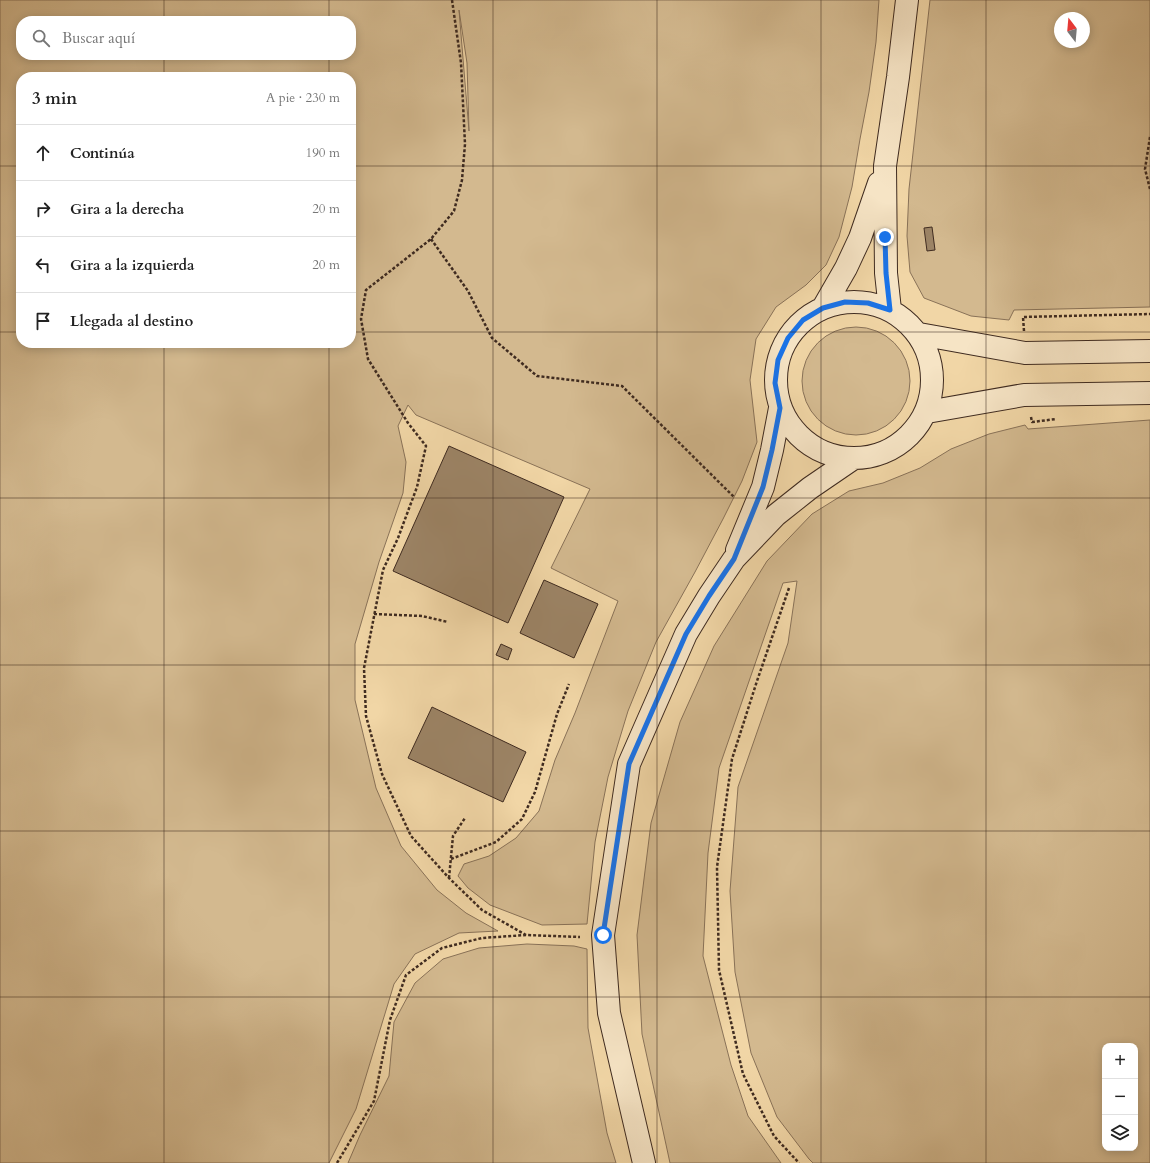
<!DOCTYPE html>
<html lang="es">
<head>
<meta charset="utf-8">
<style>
	:root { --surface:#fff; --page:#f2f2f2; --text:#222; --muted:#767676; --line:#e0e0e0 }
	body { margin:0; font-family:Cardo,serif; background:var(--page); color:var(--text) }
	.controls { position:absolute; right:12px; bottom:12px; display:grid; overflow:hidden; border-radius:8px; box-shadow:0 2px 10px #0003 }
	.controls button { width:36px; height:36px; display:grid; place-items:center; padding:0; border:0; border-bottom:1px solid var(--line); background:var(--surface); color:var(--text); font:20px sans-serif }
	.compass { position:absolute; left:1054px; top:12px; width:36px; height:36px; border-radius:50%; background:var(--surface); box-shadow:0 2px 10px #0003; rotate:344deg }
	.stop { position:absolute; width:12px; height:12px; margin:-9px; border:3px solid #1a73e8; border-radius:50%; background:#fff }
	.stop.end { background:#1a73e8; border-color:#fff; box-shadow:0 1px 4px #0008 }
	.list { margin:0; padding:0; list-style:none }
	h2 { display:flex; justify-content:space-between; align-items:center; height:52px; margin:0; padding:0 16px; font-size:17px }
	h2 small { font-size:13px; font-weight:400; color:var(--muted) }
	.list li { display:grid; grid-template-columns:26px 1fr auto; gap:12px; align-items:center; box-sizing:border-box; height:56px; padding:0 16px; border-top:1px solid var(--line) }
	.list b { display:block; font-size:15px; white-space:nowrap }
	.list em { font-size:13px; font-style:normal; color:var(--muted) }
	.icon { flex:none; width:22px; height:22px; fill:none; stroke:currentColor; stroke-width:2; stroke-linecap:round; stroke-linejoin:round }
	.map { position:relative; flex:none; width:1150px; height:1163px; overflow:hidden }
	.search { position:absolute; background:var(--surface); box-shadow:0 2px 10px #0003; left:16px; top:16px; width:340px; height:44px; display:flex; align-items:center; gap:10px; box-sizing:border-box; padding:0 14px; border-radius:16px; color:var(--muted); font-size:15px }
	.panel { position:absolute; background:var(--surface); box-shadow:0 2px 10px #0003; left:16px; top:72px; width:340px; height:276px; border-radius:16px }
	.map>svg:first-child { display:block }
	.green { fill:#d3b98f; stroke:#897258; fill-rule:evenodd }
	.building { fill:#9c8466; stroke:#3f2b20 }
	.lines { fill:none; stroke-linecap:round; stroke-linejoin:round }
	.secondary-casing { stroke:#3f2b20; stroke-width:24 }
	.path { stroke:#3f2b20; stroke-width:2.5; stroke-dasharray:3 2; stroke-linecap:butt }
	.secondary { stroke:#f6e4c5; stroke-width:22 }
	.route { stroke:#1a73e8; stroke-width:5 }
	.grid { fill:none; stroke:#3f2b20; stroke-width:1; stroke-opacity:0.55 }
</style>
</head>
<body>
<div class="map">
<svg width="1150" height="1163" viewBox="0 0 1150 1163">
	<rect width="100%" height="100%" fill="#f1d6a6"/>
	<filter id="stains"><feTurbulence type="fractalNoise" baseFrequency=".005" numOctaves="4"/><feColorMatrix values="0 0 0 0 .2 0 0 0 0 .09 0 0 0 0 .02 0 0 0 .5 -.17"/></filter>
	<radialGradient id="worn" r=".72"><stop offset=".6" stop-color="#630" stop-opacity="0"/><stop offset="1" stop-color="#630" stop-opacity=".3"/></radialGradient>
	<path class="green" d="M0 0H879L876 42 869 92 860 139 852 187 839 237 826 265 806 285 776 307 756 339 750 380 757 442 742 481 723 519 695 572 656 642 628 711 608 777 595 842 587 924 542 925 490 905 468 888 458 876 464 864 489 856 516 838 539 811 555 760 575 713 618 601 551 568 590 489 416 415 408 405 398 426 406 462 403 493 379 562 355 644V700L376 788 401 846 437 890 466 913 498 931 459 933 415 954 394 984 356 1109 329 1163H0ZM459 10 467 63 469 131ZM21 21H351V55H21ZM21 77H351V343H21Z
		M930 0H1150V307L1014 310 1009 320 971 316 924 298 910 272 907 236 909 189ZM1060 18H1084V42H1060Z
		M802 381a54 54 0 1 1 108 0a54 54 0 1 1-108 0Z
		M1150 420V1163H813L809 1159 777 1117 751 1053 735 972 730 891 738 787 788 643 797 581 783 583 719 768 708 853 703 956 731 1065 748 1116 781 1163H670L642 1034 637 935 651 823 680 722 714 646 767 561 812 514 849 491 883 483 920 468 951 449 989 434 1025 425 1028 429ZM1105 1046H1135V1148H1105Z
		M527 944 574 946 587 949 588 1028 607 1133 616 1163H348L360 1135 389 1076 394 1022 415 983 443 959 479 948Z"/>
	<path class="building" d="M932 227 935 250 927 251 924 228Z
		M449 446 564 497 508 623 393 571Z
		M544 580 598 604 574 658 520 633Z
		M501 644 512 649 508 660 496 655Z
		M432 707 526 752 503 802 408 758Z"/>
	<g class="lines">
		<defs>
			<path id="secondary" d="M776 380a78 78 0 1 1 156 0a78 78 0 1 1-156 0Z
				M823 308 846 268 860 238 879 183
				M890 310 886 273 885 166 898 77 907 0
				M919 334 1025 353 1150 351
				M927 412 1024 395 1150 393
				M737 550 763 487 772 450 780 408
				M644 1163 609 1013 603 935 629 764 686 634 709 596 734 559 776 515 810 488 851 460"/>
		</defs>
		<use href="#secondary" class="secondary-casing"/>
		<path class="path" d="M452 0 461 63 465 144 462 180 454 211 431 239 403 261 366 290 361 319 368 359 408 423 426 446 417 487 398 538 383 570 364 668 366 716 382 774 411 836 449 878 482 910 526 935
			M1150 137 1145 169 1150 189
			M431 239 468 291 492 338 537 376 622 386 734 497
			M1024 331 1023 317 1150 314
			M1031 417 1032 422 1056 419
			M789 588 757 681 732 759 717 867 719 970 743 1074 774 1136 799 1163
			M374 614 422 616 448 622
			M451 859 496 842 522 819 535 792 557 714 569 684
			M449 878 453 836 465 818
			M337 1163 374 1101 390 1020 406 975 442 948 482 938 526 935 580 937"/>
		<use href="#secondary" class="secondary"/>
	</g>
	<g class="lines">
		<path class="route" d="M603 935 629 764 686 634 709 596 734 559 763 487 772 450 780 408 775 383 778 360 788 338 803 320 823 308 845 302 868 303 890 310 886 273 885 237"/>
	</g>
	<path class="grid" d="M164 0V21M329 0V21M493 0V1163M657 0V1163M821 0V1163M986 0V1163M164 55V77M329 55V77M0 166H21M351 166H1150M0 332H21M351 332H1150M164 343V1163M329 343V1163M0 498H1150M0 665H1150M0 831H1150M0 997H1150"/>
	<rect width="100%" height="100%" filter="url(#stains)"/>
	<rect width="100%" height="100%" fill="url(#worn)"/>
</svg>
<div class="controls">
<button>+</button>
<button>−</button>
<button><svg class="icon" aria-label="layers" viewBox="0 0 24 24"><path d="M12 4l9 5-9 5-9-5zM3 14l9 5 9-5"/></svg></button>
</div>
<svg class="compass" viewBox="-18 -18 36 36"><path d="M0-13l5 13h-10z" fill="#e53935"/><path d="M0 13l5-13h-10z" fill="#767676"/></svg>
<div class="stop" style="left:603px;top:935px"></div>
<div class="stop end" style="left:885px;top:237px"></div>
<div class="search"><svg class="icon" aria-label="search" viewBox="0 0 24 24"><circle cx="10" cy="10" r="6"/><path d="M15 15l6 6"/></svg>Buscar aquí</div>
<section class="panel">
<h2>3 min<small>A pie · 230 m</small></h2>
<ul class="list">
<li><svg class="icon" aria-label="ahead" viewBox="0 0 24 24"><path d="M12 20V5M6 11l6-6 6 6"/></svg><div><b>Continúa</b></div><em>190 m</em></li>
<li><svg class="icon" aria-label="right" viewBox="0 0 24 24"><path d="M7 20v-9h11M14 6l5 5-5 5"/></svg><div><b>Gira a la derecha</b></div><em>20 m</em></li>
<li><svg class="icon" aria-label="left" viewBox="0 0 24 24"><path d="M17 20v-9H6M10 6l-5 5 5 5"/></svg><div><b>Gira a la izquierda</b></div><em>20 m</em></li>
<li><svg class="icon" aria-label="arrive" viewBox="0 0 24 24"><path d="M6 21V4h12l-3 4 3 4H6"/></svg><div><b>Llegada al destino</b></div></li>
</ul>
</section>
</div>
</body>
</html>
